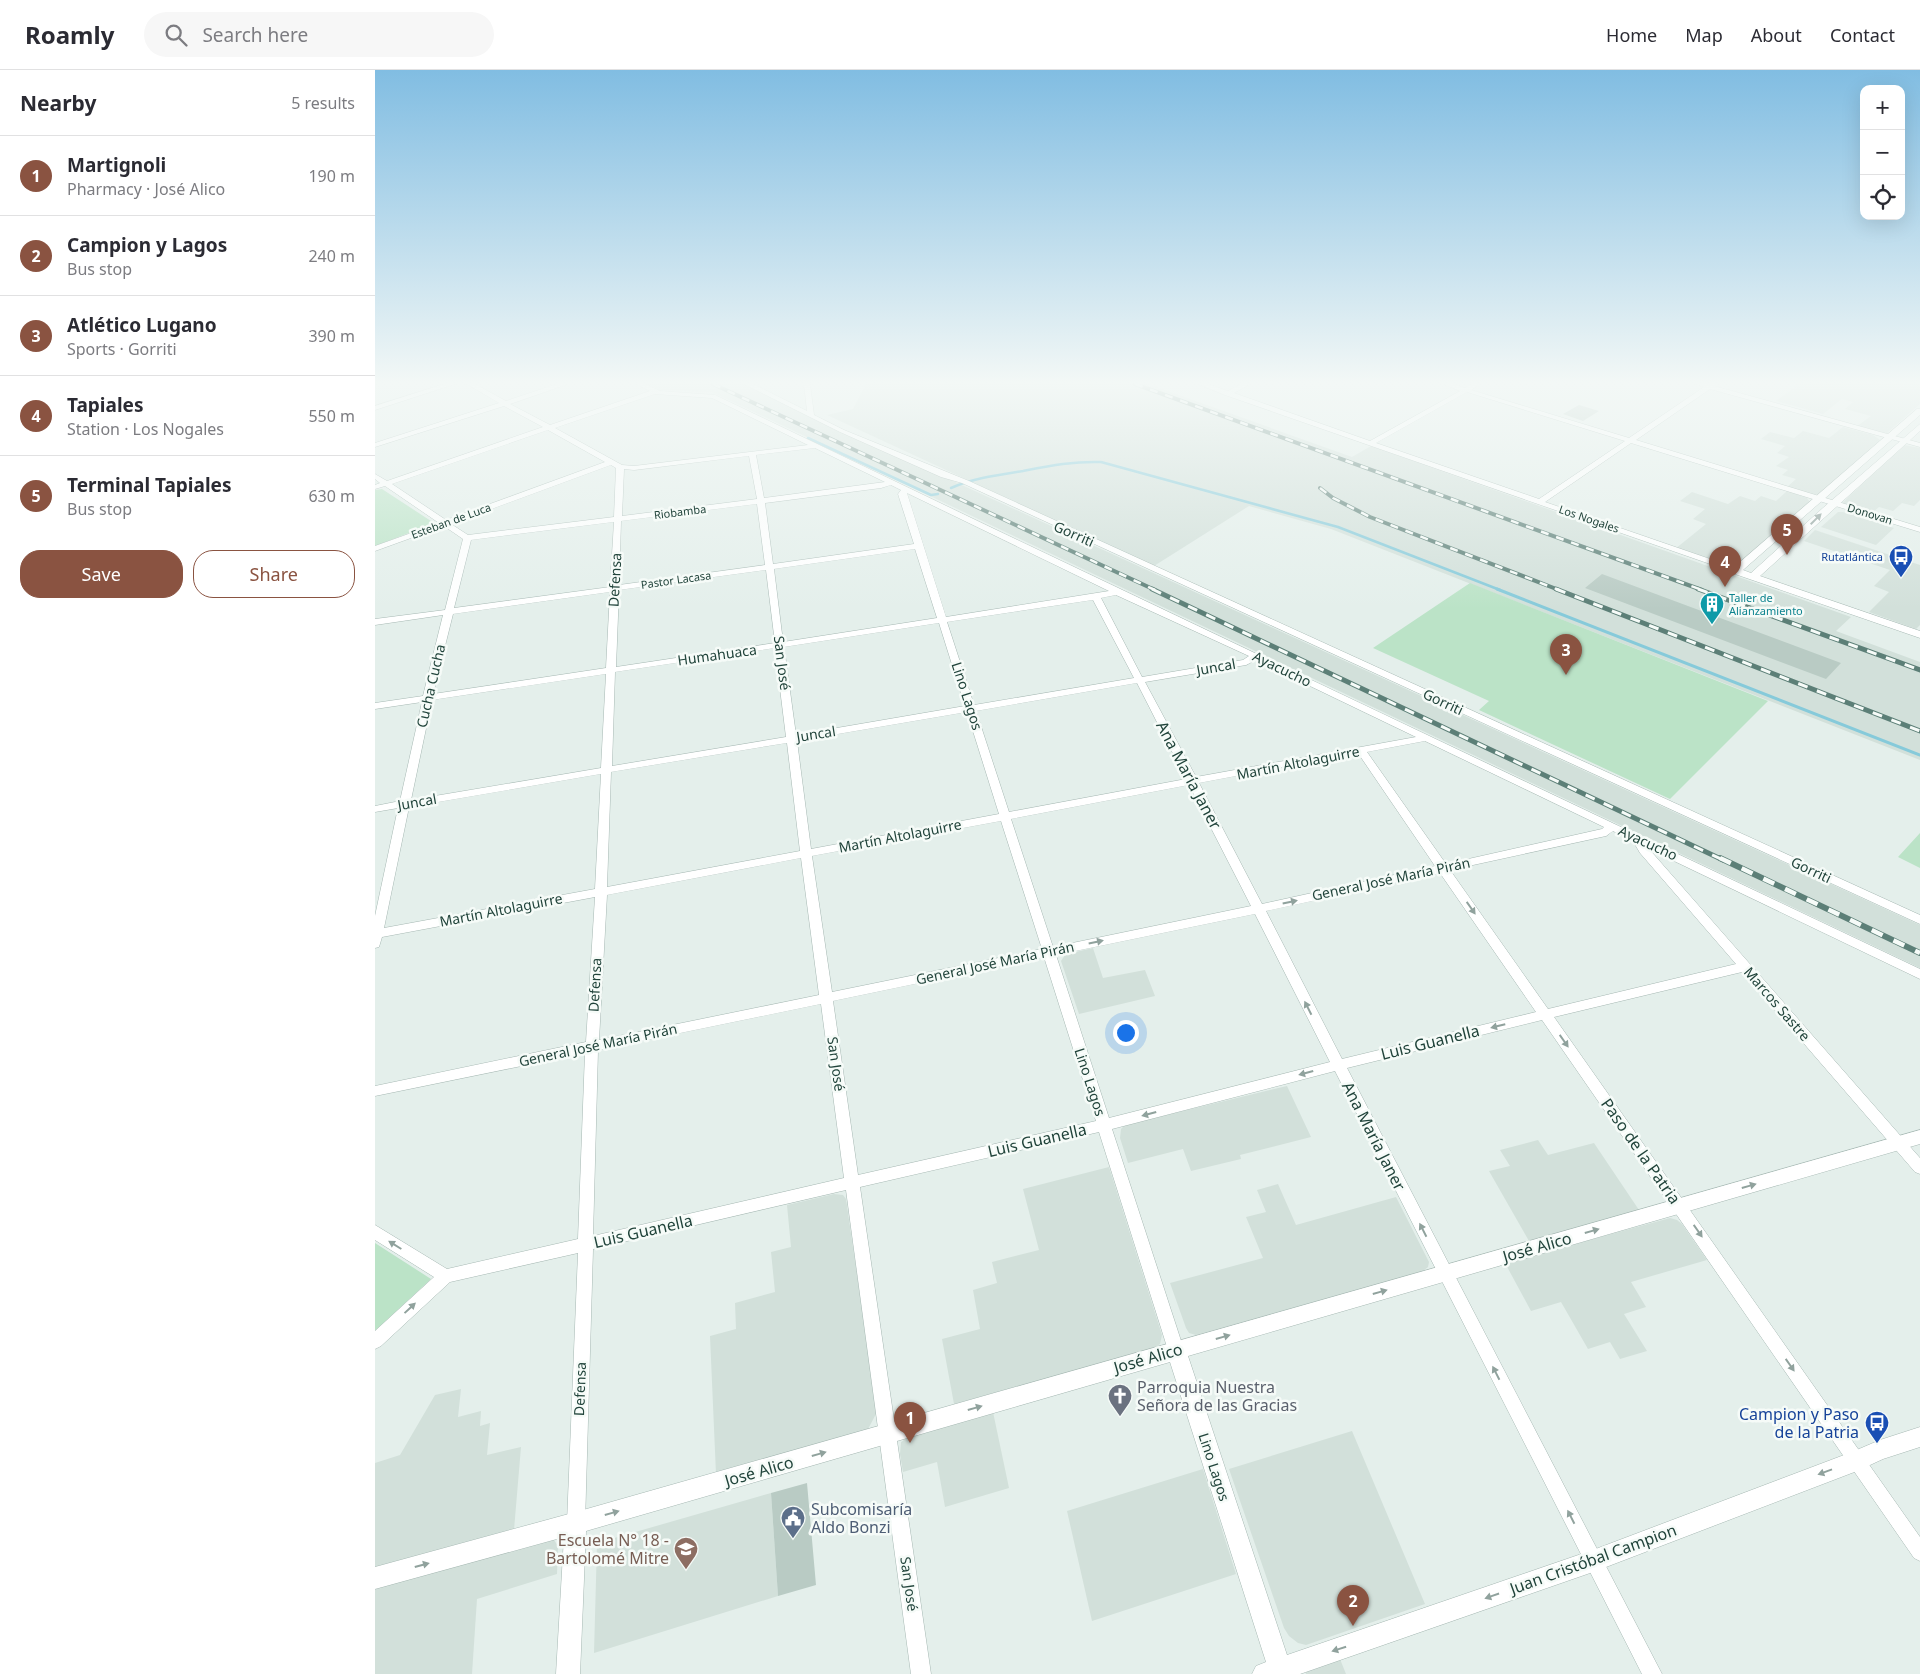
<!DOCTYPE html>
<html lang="en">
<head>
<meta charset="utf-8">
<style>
	:root { --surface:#fff; --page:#f7f7f7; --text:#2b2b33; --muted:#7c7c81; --line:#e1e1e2; --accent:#8a5341 }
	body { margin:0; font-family:"Noto Sans",sans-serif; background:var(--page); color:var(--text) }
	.controls { position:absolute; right:15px; top:15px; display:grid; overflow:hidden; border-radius:10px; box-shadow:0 5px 20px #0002 }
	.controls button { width:45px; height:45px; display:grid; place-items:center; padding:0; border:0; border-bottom:1px solid var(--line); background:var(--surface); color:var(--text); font:25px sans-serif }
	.you { position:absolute; left:750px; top:962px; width:18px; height:18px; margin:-12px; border:4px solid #fff; border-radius:50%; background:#1a73e8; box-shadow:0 0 0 8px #1a73e833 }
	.badge { display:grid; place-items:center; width:32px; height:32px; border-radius:50%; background:var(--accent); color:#fff; font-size:16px; font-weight:700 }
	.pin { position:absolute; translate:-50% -41px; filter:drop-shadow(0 1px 2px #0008) }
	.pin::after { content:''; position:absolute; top:26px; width:18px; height:15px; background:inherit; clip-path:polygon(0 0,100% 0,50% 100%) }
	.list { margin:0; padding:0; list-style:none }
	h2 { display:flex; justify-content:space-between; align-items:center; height:65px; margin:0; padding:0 20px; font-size:21px }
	h2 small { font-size:16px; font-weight:400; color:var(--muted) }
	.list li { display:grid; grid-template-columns:32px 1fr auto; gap:15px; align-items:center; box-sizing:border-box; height:80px; padding:0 20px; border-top:1px solid var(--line) }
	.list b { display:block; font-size:19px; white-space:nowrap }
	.list p { margin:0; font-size:16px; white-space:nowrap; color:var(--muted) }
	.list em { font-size:16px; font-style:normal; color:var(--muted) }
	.actions { display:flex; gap:10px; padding:15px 20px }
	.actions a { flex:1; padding:11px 0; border:1px solid var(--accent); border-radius:20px; text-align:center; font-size:18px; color:var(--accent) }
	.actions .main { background:var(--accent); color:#fff }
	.icon { flex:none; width:28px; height:28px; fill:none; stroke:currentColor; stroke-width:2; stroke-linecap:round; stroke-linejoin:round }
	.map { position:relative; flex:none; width:1545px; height:1604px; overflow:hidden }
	header { display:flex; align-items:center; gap:30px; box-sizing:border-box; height:70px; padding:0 25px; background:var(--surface); border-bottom:1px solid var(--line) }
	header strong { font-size:24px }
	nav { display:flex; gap:28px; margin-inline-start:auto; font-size:18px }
	.search { width:350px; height:45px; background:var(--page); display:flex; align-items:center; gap:12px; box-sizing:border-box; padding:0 18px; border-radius:28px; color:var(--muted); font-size:19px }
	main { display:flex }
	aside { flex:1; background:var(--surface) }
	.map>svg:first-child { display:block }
	.built { fill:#d2e0da }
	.green { fill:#bbe3c7 }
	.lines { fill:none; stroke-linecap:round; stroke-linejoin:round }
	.stream-far1 { stroke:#86cada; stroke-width:2.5 }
	.stream { stroke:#86cada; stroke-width:3 }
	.building { fill:#b9cbc4 }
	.minor-casing { stroke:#a6b8b3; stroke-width:1 }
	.tertiary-casing { stroke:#a6b8b3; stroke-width:1 }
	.minor { fill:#fff; fill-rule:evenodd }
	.tertiary { fill:#fff; fill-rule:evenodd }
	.rail-far2-casing { stroke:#5c7f77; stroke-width:4 }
	.rail-far1-casing { stroke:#5c7f77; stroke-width:5 }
	.rail-casing { stroke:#5c7f77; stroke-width:6 }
	.rail-far2 { stroke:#f6fbf8; stroke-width:2.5; stroke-dasharray:8; stroke-linecap:butt }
	.rail-far1 { stroke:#f6fbf8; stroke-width:3; stroke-dasharray:10; stroke-linecap:butt }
	.rail { stroke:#f6fbf8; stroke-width:4.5; stroke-dasharray:12; stroke-linecap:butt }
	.oneway { fill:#90a29d }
	.labels { text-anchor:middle; stroke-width:5; stroke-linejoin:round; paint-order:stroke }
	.far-street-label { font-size:11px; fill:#21443b; stroke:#f6fbf8 }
	.far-transit-label { font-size:11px; fill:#164399; stroke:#f6fbf8; text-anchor:end }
	.far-culture-label { font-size:11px; fill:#0d838f; stroke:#f6fbf8; text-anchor:start }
	.street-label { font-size:14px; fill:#21443b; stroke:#f6fbf8 }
	.near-street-label { font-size:16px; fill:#21443b; stroke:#f6fbf8 }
	.near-worship-label { font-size:16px; fill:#5b616d; stroke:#f6fbf8; text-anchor:start }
	.near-transit-label { font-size:16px; fill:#164399; stroke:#f6fbf8; text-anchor:end }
	.near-service-label { font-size:16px; fill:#4e5e75; stroke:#f6fbf8; text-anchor:start }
	.near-education-label { font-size:16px; fill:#785e54; stroke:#f6fbf8; text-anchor:end }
</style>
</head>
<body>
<header>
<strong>Roamly</strong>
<div class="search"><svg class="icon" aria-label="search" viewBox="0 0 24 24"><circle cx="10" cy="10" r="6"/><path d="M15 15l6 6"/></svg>Search here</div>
<nav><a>Home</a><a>Map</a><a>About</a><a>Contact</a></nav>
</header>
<main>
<aside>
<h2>Nearby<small>5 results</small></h2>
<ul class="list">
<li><span class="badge">1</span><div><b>Martignoli</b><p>Pharmacy · José Alico</p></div><em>190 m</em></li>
<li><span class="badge">2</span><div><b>Campion y Lagos</b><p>Bus stop</p></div><em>240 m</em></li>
<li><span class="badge">3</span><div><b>Atlético Lugano</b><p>Sports · Gorriti</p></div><em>390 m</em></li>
<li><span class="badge">4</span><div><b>Tapiales</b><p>Station · Los Nogales</p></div><em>550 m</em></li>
<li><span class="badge">5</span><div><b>Terminal Tapiales</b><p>Bus stop</p></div><em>630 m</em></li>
</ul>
<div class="actions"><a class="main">Save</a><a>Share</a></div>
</aside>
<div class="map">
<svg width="1545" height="1604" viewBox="0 0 1545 1604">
	<rect width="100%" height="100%" fill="#e4efeb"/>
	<path class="built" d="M271 314H367L1545 855V898L337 322 286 320Z
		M491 314H773L977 387 996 376 1476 547 1461 561 1545 592V690L956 459 874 436 779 496 452 345 478 339Z
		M1424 314H1545V334L1511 364 1481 357 1496 346 1470 339 1478 332 1467 329 1448 344 1401 331Z
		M1468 357 1498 365 1505 370 1444 424 1438 425 1411 418 1421 409 1407 405 1413 400 1401 396 1414 387 1402 383 1410 376 1386 369 1395 362 1419 368 1428 361 1454 368Z
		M1529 375 1545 378V430L1539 436 1527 433 1518 441 1504 437 1497 443 1467 433Z
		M1412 421 1432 428 1435 432 1360 497 1300 479 1331 454 1318 449 1330 439 1305 431 1317 422 1353 434 1365 426 1380 431 1386 426 1401 431Z
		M1463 442H1468L1519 458 1501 475 1446 457Z
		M1440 460 1545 495V555L1541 559 1494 542 1514 522 1499 516 1515 500 1429 471Z
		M718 878 728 908 770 900 780 926 704 944 686 891 690 885 696 883Z
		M912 1016 936 1067 865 1085 866 1089 816 1101 808 1079 753 1093 745 1068 746 1059 750 1055Z
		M1163 1070 1173 1085 1219 1073 1264 1140 1154 1171 1114 1101 1135 1096 1125 1080Z
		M734 1097 787 1265 785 1274 780 1278 579 1334 567 1269 605 1259 598 1220 622 1213 617 1192 664 1180 648 1119Z
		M903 1114 921 1155 1021 1127 1054 1192 1053 1197 1047 1202 821 1265 814 1263 811 1258 795 1213 888 1188 871 1147 891 1142 882 1120Z
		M459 1124 468 1125 471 1129 502 1342 492 1361 341 1404 335 1266 361 1259 360 1233 400 1222 396 1182 416 1177 412 1135Z
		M1295 1148 1302 1150 1307 1154 1332 1190 1256 1212 1271 1237 1249 1244 1272 1281 1245 1289 1235 1272 1213 1279 1186 1232 1156 1241 1130 1193Z
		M86 1319 83 1347 106 1341 105 1356 115 1353 112 1385 146 1377 139 1460 0 1499V1393L25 1385 60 1325Z
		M618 1342 634 1418 570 1437 562 1392 528 1402 525 1384 526 1372 535 1366Z
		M977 1361 1050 1534 931 1575 923 1573 914 1566 909 1558 854 1399Z
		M828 1399 861 1504 717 1551 692 1441Z
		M396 1423 403 1526 219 1583 222 1473Z
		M171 1470H179L183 1476 182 1504 102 1529 97 1604H0V1519Z
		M965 1589 971 1604H931V1601Z"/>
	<path class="green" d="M7 419 56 451 57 454 0 476V420Z
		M1095 513 1393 631 1295 729 1104 640 1114 631 998 578Z
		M1545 763V798L1523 787Z
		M0 1173 56 1209 0 1261Z"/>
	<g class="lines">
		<path class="stream-far1" d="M433 368 556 425 563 424
			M576 418C599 408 623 405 648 401 674 396 699 391 726 392L963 457 1125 520"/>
		<path class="stream" d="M1122 519 1545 685"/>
	</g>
	<path class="building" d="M1204 335 1224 341 1208 351 1188 344Z
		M1227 504 1466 593 1451 609 1210 518Z
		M432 1413 441 1515 403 1526 396 1423Z"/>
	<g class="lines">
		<defs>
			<path id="minor" d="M69 314H80L0 340V336Z
				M92 314H100L131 331 182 314H193L135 334 175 355 275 321 261 314H270L285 321 340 325C741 518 1143 708 1545 899V909L1274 779 1545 1088V1104L1540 1102 1367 902 1179 947 1545 1467V1491L1539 1488 1167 950 972 998 1287 1604H1267L960 1001 737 1059 809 1280 807 1285 801 1288 795 1285 793 1280 724 1062 485 1117 556 1604H536L471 1120 218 1179 210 1453 207 1459 201 1462 195 1459 192 1453 203 1183 75 1212 6 1276 0 1279V1261L59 1207 0 1170V1155L72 1199 203 1169 210 983 0 1026V1016L211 972 220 827 7 867 4 877 0 878V846L23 738 0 742V736L25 731 47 632 0 639V633L48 626 68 545 0 555V549L70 540 88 469 69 456 0 481V476L64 453 10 416 0 419V415L5 413 0 409V404L12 411 168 357 129 336 0 377V373L124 333ZM280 324 337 328 433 375 259 396 247 395 180 358ZM173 360 230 392 71 450 17 414ZM440 378 510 412 389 428 381 385ZM374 386 382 429 247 446 249 399 259 400ZM236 395 241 398 239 447 93 465 76 454ZM516 415 526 420 523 424 539 474 398 494 390 433 506 418ZM532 423 734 521 571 547ZM382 434 390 495 244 515 246 451ZM239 452 235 517 79 538 96 470ZM540 479 562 548 408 572 399 499ZM391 500 400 573 241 597 244 520ZM235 522 231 598 58 624 78 544ZM741 525 874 586 868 590 767 607 726 528ZM718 530 759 608 599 635 572 552ZM564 553 590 636 421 665 409 577ZM400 578 411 667 237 696 240 602ZM881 590 1041 667 821 707 770 612 871 595ZM231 604 226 698 36 730 57 630ZM762 613 811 709 634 742 601 641ZM592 642 624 744 436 779 422 671ZM1050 671 1229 757 1227 759 1071 794 992 682ZM412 673 425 781 232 817 236 702ZM983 683 1060 796 887 834 824 713ZM226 704 220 819 9 858 34 737ZM814 715 876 836 678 877 636 749ZM626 751 667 879 457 922 437 786ZM1238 761 1258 771 1265 783 1361 894 1173 939 1075 800 1231 766ZM426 788 444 925 224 970 232 825ZM1065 803 1161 942 967 989 891 841ZM880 844 955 992 734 1048 681 885ZM669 887 721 1051 483 1105 458 931ZM446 934 469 1108 218 1166 223 980Z
				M369 314H378L432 341 429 314H435L439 345 469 360 594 411 1545 845V854L587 413 566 407 465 362Z
				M823 314H833L853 321 866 314H875L859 323 995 371 1085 321 1068 314H1079L1090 318 1097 314H1105L1096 320 1254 368 1329 317 1321 314H1340L1339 316 1545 373V377L1335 319 1261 370 1545 457V462L1256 373 1170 432 1364 499V503H1361L850 325ZM1092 322 1250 371 1164 429 1001 373Z"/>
			<path id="tertiary" d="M1542 339H1545V345L1368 500 1376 503 1449 437 1545 354V361L1385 506 1545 561V568L1357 503V499Z
				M1545 1060V1074L813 1286 912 1585 1218 1480 1477 1382 1505 1370 1545 1357V1377L1508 1389 1482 1401 1218 1502 925 1604H877L881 1596 891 1592 795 1292 211 1461 205 1604H181L189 1467 0 1519V1497L201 1442Z"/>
		</defs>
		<use href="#minor" class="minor-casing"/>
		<use href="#tertiary" class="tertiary-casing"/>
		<use href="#minor" class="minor"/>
		<use href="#tertiary" class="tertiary"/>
		<defs>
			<path id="rail-far2" d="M338 314 780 520
				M760 314 1327 520
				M945 418 958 428 995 447 1184 520"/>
			<path id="rail-far1" d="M777 519 1348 790
				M1181 519 1545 661
				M1323 519 1545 600"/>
			<path id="rail" d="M1345 788 1545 883"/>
		</defs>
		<use href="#rail-far2" class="rail-far2-casing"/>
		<use href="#rail-far1" class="rail-far1-casing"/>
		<use href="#rail" class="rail-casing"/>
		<use href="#rail-far2" class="rail-far2"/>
		<use href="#rail-far1" class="rail-far1"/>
		<use href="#rail" class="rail"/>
	</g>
	<defs><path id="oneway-solid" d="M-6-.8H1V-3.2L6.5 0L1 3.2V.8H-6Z" transform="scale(1.25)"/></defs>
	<g class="oneway">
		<use href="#oneway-solid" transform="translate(1441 449) rotate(-45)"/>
		<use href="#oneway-solid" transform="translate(915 832) rotate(-12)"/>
		<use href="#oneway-solid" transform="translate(1096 838) rotate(55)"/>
		<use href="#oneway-solid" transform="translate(721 872) rotate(-12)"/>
		<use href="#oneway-solid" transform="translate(933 938) rotate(-117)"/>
		<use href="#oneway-solid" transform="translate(1123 956) rotate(166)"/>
		<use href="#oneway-solid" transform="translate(1189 971) rotate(55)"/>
		<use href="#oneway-solid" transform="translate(931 1003) rotate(165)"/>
		<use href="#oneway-solid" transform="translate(774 1044) rotate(165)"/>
		<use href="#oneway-solid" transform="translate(1374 1116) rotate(-16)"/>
		<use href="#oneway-solid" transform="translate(1048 1160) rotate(-117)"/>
		<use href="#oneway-solid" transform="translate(1217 1161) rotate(-16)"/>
		<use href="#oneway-solid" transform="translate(1323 1161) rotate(55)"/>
		<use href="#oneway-solid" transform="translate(20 1175) rotate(-148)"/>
		<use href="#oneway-solid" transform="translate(1005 1222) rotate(-16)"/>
		<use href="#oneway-solid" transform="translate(35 1238) rotate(-43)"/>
		<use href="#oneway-solid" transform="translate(848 1267) rotate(-16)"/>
		<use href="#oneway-solid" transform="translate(1415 1295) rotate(55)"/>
		<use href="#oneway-solid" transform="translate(1121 1303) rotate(-117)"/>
		<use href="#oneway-solid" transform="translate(600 1338) rotate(-16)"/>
		<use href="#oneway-solid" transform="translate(444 1384) rotate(-16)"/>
		<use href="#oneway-solid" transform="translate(1450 1402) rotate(160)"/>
		<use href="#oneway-solid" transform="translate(237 1443) rotate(-16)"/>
		<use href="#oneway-solid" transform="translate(1196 1447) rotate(-117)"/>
		<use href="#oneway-solid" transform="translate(47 1495) rotate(-15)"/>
		<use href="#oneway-solid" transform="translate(1117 1526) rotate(161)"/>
		<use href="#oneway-solid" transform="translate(964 1579) rotate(162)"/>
	</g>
	<linearGradient id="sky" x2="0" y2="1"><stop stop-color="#81bde2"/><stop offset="0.58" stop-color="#f3f8f6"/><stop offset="1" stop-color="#f3f8f6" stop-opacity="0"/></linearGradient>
	<rect width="1545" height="539" fill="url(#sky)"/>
	<defs>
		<symbol id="bus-pin" viewBox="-11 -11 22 30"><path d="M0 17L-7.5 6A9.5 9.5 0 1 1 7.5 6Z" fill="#1a4fb4" stroke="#f6fbf8"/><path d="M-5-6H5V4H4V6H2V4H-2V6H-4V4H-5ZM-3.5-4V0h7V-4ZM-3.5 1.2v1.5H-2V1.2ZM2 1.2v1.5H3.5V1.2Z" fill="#fff"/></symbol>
		<symbol id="building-pin" viewBox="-11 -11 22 30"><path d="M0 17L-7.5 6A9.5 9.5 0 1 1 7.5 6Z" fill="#0f9aa8" stroke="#f6fbf8"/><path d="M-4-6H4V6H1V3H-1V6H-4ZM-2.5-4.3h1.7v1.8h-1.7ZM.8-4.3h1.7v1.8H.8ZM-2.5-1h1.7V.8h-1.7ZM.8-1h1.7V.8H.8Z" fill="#fff"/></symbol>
		<symbol id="church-pin" viewBox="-11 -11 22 30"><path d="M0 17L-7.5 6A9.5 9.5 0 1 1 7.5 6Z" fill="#6b7280" stroke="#f6fbf8"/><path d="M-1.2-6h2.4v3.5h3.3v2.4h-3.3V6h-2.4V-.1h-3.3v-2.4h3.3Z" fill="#fff"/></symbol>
		<symbol id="civic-pin" viewBox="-11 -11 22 30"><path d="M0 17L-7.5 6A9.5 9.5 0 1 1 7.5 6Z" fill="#5c6f8a" stroke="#f6fbf8"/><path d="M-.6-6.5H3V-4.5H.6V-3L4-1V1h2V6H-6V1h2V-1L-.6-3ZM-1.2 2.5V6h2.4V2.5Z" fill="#fff"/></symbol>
		<symbol id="school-pin" viewBox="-11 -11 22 30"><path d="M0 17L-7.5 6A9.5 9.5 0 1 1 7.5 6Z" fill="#8d6e63" stroke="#f6fbf8"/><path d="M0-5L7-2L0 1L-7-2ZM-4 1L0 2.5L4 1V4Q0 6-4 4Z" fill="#fff"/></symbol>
	</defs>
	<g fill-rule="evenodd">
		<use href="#bus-pin" x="1512" y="473" width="28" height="38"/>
		<use href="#building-pin" x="1323" y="520" width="28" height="38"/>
		<use href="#church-pin" x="731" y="1312" width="28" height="38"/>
		<use href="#bus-pin" x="1488" y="1339" width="28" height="38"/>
		<use href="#civic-pin" x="404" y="1434" width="28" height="38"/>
		<use href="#school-pin" x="297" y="1465" width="28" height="38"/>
	</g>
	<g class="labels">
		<g class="far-street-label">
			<text transform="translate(305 442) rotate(-7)" y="4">Riobamba</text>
			<text transform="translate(1495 444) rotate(17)" y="4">Donovan</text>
			<text transform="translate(1214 449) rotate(19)" y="4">Los Nogales</text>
			<text transform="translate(76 451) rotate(-20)" y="4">Esteban de Luca</text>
			<text transform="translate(301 510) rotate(-8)" y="4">Pastor Lacasa</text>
		</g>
		<g class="far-transit-label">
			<text x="1508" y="491">Rutatlántica</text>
		</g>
		<g class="far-culture-label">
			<text x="1354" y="532">Taller de<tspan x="1354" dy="13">Alianzamiento</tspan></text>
		</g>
		<g class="street-label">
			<text transform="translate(699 464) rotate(24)" y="5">Gorriti</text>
			<text transform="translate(240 510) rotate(-87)" y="5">Defensa</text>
			<text transform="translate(342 585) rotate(-8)" y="5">Humahuaca</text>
			<text transform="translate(407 593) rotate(83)" y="5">San José</text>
			<text transform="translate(841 597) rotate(-10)" y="5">Juncal</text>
			<text transform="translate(907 599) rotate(26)" y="5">Ayacucho</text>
			<text transform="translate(56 616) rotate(-77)" y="5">Cucha Cucha</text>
			<text transform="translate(592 626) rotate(72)" y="5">Lino Lagos</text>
			<text transform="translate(1068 632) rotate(25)" y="5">Gorriti</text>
			<text transform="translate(441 664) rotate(-9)" y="5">Juncal</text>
			<text transform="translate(923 693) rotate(-11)" y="5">Martín Altolaguirre</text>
			<text transform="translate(42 732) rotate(-10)" y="5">Juncal</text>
			<text transform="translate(525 766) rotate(-11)" y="5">Martín Altolaguirre</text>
			<text transform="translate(1273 773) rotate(25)" y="5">Ayacucho</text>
			<text transform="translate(1436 800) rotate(25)" y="5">Gorriti</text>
			<text transform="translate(1016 809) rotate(-12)" y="5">General José María Pirán</text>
			<text transform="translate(126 840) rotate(-11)" y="5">Martín Altolaguirre</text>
			<text transform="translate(620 893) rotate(-12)" y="5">General José María Pirán</text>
			<text transform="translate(220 915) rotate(-87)" y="5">Defensa</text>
			<text transform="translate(1402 934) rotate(49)" y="5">Marcos Sastre</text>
			<text transform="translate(223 975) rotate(-12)" y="5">General José María Pirán</text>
			<text transform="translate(461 994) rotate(82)" y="5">San José</text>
			<text transform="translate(715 1012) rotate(72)" y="5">Lino Lagos</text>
			<text transform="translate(205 1319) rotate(-88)" y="5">Defensa</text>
			<text transform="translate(839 1397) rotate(72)" y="5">Lino Lagos</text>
			<text transform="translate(534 1514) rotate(82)" y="5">San José</text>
		</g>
		<g class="near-street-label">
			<text transform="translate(814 705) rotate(62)" y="6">Ana María Janer</text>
			<text transform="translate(1055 972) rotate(-14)" y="6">Luis Guanella</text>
			<text transform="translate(999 1066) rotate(63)" y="6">Ana María Janer</text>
			<text transform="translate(662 1070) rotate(-13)" y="6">Luis Guanella</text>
			<text transform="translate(1266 1081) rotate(55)" y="6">Paso de la Patria</text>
			<text transform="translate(268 1161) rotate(-13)" y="6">Luis Guanella</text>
			<text transform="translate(1162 1177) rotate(-16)" y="6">José Alico</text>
			<text transform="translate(773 1288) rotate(-16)" y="6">José Alico</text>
			<text transform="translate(384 1401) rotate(-16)" y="6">José Alico</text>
			<text transform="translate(1218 1489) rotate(-20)" y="6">Juan Cristóbal Campion</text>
		</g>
		<g class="near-worship-label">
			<text x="762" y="1323">Parroquia Nuestra<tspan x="762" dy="18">Señora de las Gracias</tspan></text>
		</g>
		<g class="near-transit-label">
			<text x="1484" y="1350">Campion y Paso<tspan x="1484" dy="18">de la Patria</tspan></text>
		</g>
		<g class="near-service-label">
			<text x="436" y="1445">Subcomisaría<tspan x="436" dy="18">Aldo Bonzi</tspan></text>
		</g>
		<g class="near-education-label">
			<text x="294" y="1476">Escuela N° 18 -<tspan x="294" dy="18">Bartolomé Mitre</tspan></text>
		</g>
	</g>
</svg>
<div class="controls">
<button>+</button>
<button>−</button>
<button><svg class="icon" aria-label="locate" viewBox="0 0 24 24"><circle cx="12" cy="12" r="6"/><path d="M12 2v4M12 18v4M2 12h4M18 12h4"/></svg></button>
</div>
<div class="you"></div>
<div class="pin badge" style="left:535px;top:1373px">1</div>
<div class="pin badge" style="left:978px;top:1556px">2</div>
<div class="pin badge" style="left:1191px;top:605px">3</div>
<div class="pin badge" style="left:1350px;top:517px">4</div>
<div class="pin badge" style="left:1412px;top:485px">5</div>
</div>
</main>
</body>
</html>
